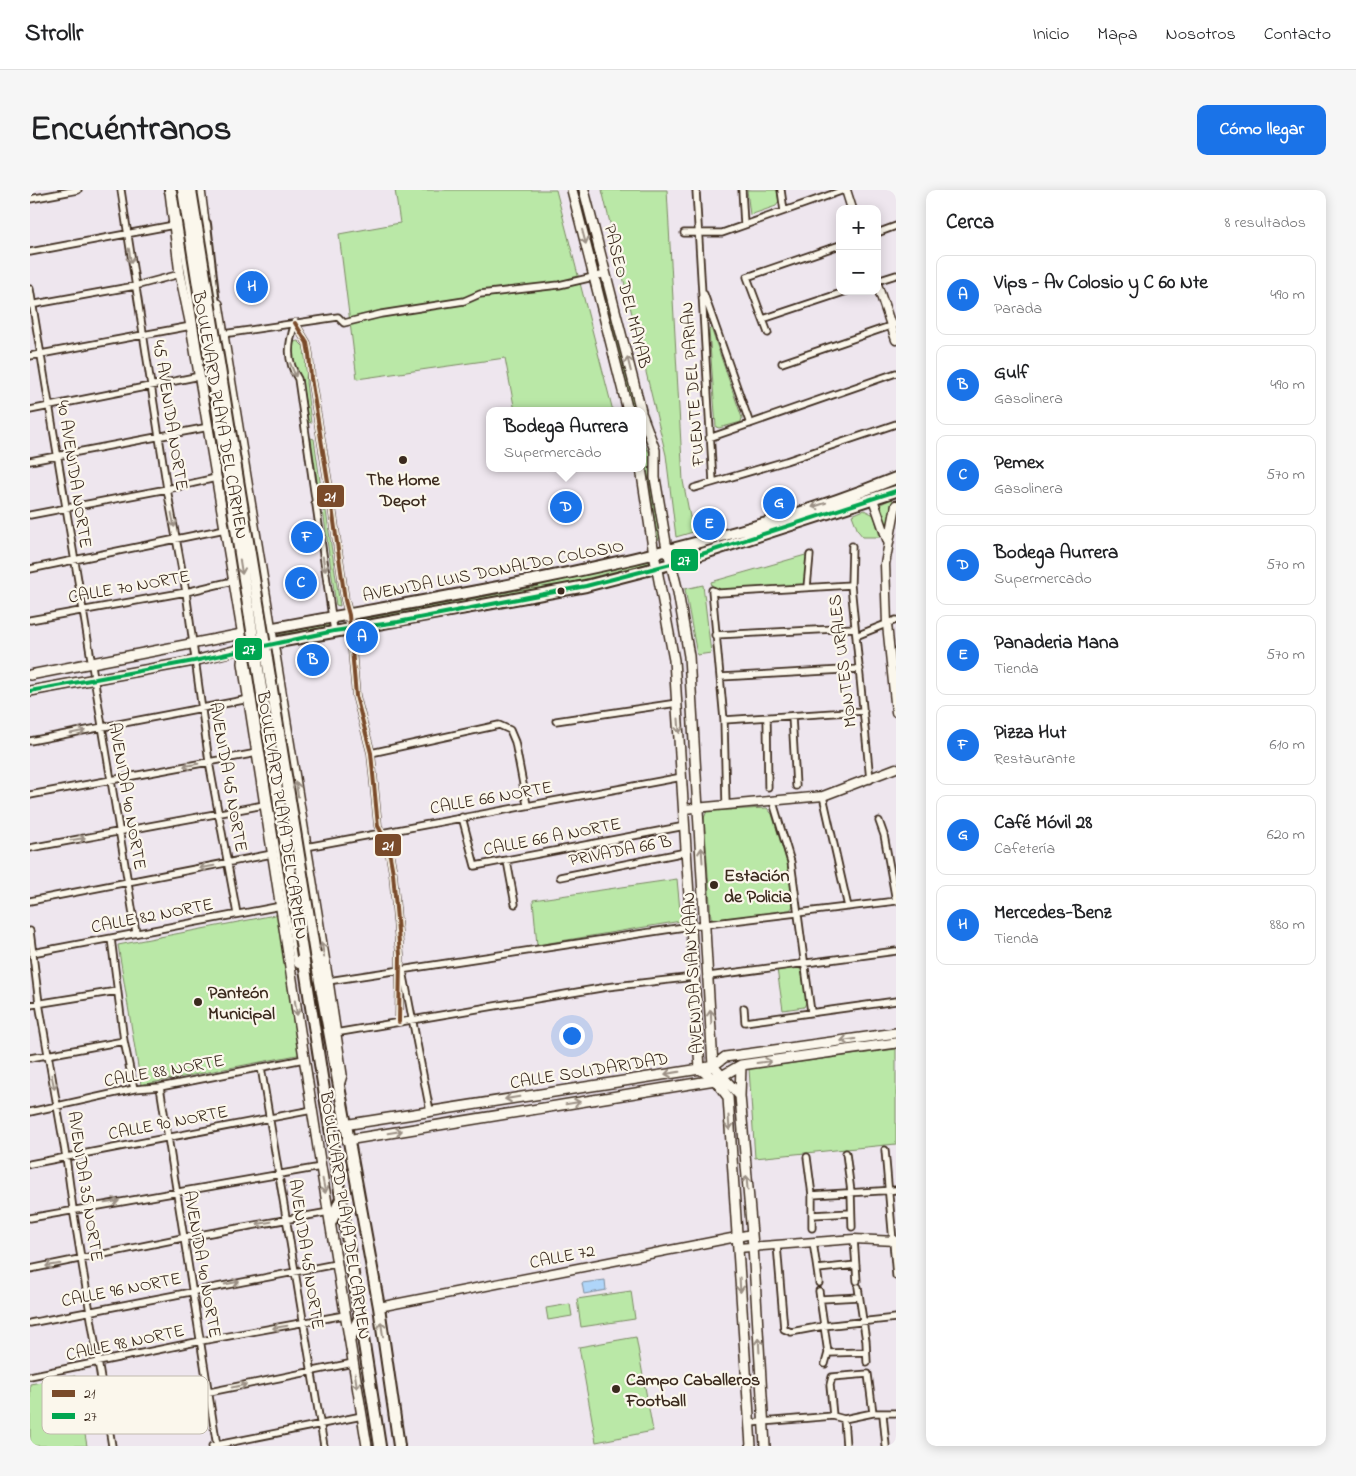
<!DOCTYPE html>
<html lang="es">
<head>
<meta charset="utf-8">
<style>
	:root { --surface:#fff; --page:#f6f6f6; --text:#202124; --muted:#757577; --line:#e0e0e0; --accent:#1a73e8 }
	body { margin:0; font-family:"Indie Flower",sans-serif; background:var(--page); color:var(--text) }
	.controls { position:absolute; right:15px; top:15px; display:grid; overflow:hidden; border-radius:10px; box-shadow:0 2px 12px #0003 }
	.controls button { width:45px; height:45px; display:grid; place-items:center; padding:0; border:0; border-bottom:1px solid var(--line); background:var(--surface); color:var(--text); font:25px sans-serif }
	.you { position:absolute; left:541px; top:845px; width:18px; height:18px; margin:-12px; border:4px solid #fff; border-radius:50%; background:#1a73e8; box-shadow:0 0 0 8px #1a73e833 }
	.badge { display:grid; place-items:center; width:32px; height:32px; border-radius:50%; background:var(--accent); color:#fff; font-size:16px; font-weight:700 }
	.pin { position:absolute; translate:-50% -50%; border:2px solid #fff; box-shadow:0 1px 5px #0006 }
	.popup { position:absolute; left:456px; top:217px; width:160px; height:65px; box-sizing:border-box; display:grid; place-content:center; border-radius:10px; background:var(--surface); filter:drop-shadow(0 1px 4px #0005); font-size:16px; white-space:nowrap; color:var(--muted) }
	.popup b { font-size:19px; color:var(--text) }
	.popup::after { content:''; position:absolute; left:50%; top:100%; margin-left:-10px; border:10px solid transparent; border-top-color:var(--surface) }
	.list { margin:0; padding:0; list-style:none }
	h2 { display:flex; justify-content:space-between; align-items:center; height:65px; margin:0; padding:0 20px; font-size:21px }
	h2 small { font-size:16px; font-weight:400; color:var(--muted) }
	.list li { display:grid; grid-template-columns:32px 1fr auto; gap:15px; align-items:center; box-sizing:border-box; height:80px; margin:0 10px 10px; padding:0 10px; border:1px solid var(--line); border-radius:10px }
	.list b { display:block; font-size:19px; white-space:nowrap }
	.list p { margin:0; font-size:16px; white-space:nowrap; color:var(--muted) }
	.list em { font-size:16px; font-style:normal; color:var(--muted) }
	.map { position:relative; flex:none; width:866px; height:1256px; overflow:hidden; border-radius:10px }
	header { display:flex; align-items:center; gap:30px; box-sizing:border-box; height:70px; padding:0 25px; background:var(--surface); border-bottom:1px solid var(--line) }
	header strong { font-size:24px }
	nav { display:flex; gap:28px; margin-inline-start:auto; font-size:18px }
	.intro { display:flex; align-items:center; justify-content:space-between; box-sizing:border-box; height:120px; padding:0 30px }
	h1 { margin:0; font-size:35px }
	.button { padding:12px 22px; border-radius:10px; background:var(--accent); color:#fff; font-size:18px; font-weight:700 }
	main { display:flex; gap:30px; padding:0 30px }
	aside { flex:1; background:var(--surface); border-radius:10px; box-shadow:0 2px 12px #0003 }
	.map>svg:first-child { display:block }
	.green { fill:#bae8a7; stroke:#7a8962 }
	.water { fill:#afd5f9; stroke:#8191a1 }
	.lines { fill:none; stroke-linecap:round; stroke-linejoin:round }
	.minor-casing { stroke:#3b2a1e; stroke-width:9 }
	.tertiary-casing { stroke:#3b2a1e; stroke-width:11 }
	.secondary-casing { stroke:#3b2a1e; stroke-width:12 }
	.primary-casing { stroke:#3b2a1e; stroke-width:14 }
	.trunk-casing { stroke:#3b2a1e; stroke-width:14 }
	.minor { stroke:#fbf7ec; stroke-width:5.5 }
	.tertiary { stroke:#fbf7ec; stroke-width:8 }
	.secondary { stroke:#fbf7ec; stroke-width:9 }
	.primary { stroke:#fbf7ec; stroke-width:10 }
	.trunk { stroke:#fbf7ec; stroke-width:10 }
	.trunk-bridge-casing { stroke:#3b2a1e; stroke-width:14; stroke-linecap:butt }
	.trunk-bridge { stroke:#fbf7ec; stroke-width:10 }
	.bus-1-casing { stroke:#fbf7ec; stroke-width:8 }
	.bus-2-casing { stroke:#fbf7ec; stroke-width:8 }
	.bus-1 { stroke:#7a4b2a; stroke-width:4 }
	.bus-2 { stroke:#00a651; stroke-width:4 }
	.oneway { stroke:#9b9085 }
	.poi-dot { fill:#3b2a1e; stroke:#fbf7ec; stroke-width:2 }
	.labels { text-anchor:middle; stroke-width:4.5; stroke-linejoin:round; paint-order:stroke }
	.street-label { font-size:18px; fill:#3b2a1e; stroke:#fbf7ec }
	.poi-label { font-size:18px; font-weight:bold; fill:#3b2a1e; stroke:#fbf7ec; text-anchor:start }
	.key { fill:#fbf7ec; stroke:#c1baae; stroke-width:1 }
	.key-label { font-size:14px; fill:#3b2a1e }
	.line-badge { stroke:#fbf7ec; stroke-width:2 }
	.badge-label { font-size:14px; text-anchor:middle; font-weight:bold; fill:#fff }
</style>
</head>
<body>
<header>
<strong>Strollr</strong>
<nav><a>Inicio</a><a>Mapa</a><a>Nosotros</a><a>Contacto</a></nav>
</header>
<div class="intro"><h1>Encuéntranos</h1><a class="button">Cómo llegar</a></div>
<main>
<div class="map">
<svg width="866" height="1256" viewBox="0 0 866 1256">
	<rect width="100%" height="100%" fill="#eee6ee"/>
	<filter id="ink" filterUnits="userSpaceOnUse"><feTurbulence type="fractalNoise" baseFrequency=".02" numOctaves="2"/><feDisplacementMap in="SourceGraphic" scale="10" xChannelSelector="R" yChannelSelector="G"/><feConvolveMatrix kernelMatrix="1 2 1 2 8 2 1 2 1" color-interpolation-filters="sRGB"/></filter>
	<g filter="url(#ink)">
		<path class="green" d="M365 0H526L583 221H485L475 168 327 189 309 44 370 33Z
			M547 0H550L568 80 567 78Z
			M572 0H637L653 291 663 342 646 347 636 265Z
			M717 0H747L749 12 746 16 720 25Z
			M571 87 572 88 607 221H603L569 89Z
			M681 138 712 228 711 232 689 238 686 237 679 140Z
			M268 151 275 158 277 175 276 193 281 233 278 232C276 219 275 205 271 193 266 178 257 168 264 152Z
			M612 242 616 257 622 267 620 288 630 346 628 350 617 279 612 271Z
			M281 248 284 249 292 305 289 304Z
			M861 309 863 310 858 343 849 315Z
			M293 320 296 321 310 416 306 415Z
			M834 320 844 325 850 347H833L828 341 822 325Z
			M779 364 775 396 693 401 682 396 681 392Z
			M618 369 620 373 510 400 331 433 328 430 500 398Z
			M673 395 681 463 667 465 655 399Z
			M297 433 299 434 298 437 246 445V443Z
			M737 618 742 624 757 673 764 715 759 721 685 730 681 727 674 628 677 621Z
			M647 689 651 731 507 755 503 710Z
			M250 724 272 864 111 895 88 755Z
			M767 777 771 780 777 811 774 817 753 820 747 779Z
			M866 859V954L725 968 719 879Z
			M601 1101 605 1129 551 1137 547 1109Z
			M540 1114 542 1126 518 1130 516 1118Z
			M606 1147 623 1241 566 1252 549 1157Z
			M45 1186 57 1256H0V1194Z"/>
		<path class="water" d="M575 1090 576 1100 554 1104 552 1093Z"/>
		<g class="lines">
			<defs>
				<path id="minor" d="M91 0 137 299 156 402 179 572 207 724
					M666 0 683 292
					M712 0 714 35
					M751 0 754 21
					M0 9 48 0
					M654 43H692L814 0
					M847 43 866 36
					M0 62 144 35
					M847 91 866 85
					M0 99 106 742
					M674 104 720 234
					M0 115 105 96 150 84
					M733 129 817 101
					M265 133 277 153 279 164 281 188 301 310 315 410 319 425 326 506 341 563 348 636 358 655 363 683 370 765 369 832
					M265 133C258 154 256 170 268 189L304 441
					M738 143 717 87 810 55
					M193 144 308 127 314 133 351 124 434 111 450 104 529 95 576 84
					M0 166 161 136
					M752 173 866 134
					M0 220 170 186
					M679 248 866 183
					M0 271 179 237
					M664 298 756 271 866 234
					M285 312 301 310
					M0 325 137 299 186 288
					M822 356 821 395 840 590
					M0 379 195 339
					M777 397 780 365
					M0 430 156 402 203 391
					M685 445 825 438
					M826 446 866 430
					M690 487 830 479
					M762 526 766 596
					M737 528 738 597
					M694 530 834 521
					M526 531 647 513
					M0 551 219 509
					M341 563 469 535 480 540 485 552 497 615
					M0 605 227 563
					M793 606 818 717
					M743 612 761 672 781 822
					M696 615 694 530 682 400 689 403 821 395
					M432 627 445 676 655 636
					M849 631 854 645 866 711
					M276 657 652 587
					M0 658 234 615
					M477 671 485 714
					M530 687 656 662
					M0 711 242 664
					M0 741 9 813 36 967 43 1019 82 1256
					M81 748 94 851 104 899
					M2 763 251 716
					M373 781 400 921
					M679 786 866 761
					M298 791 661 736 866 711
					M0 815 87 801
					M714 818 715 832 866 811
					M305 843 577 797 664 787
					M0 868 94 851
					M231 877 294 1256
					M130 897 187 1256
					M0 922 104 899 130 897 274 869
					M855 960 866 1086
					M816 963 821 1002 822 1037
					M777 967 782 1005V1038
					M0 974 282 920
					M782 1005 866 1000
					M782 1025 821 1023
					M0 1028 291 977
					M824 1049 827 1091
					M783 1052 789 1093
					M747 1055 754 1139 761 1142 793 1136 866 1128
					M0 1079 152 1048 299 1022
					M788 1079 826 1075
					M828 1097 836 1151 837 1172
					M789 1101 798 1163 795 1174
					M791 1109 829 1107
					M0 1133 306 1074
					M798 1163 836 1162
					M0 1186 171 1151 315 1125
					M76 1223 323 1173
					M853 1225 856 1256
					M803 1226 800 1195 802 1187 838 1184 843 1223
					M814 1229 816 1256
					M720 1233 803 1226 814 1229 843 1223H866
					M182 1256 332 1226"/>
				<path id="tertiary" d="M816 0 822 19
					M847 94 866 150
					M843 309 858 352
					M866 315 855 374 857 434 866 522
					M654 619 793 606 866 578
					M708 1058 824 1049 866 1051
					M349 1117 722 1044"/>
				<path id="secondary" d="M170 0 175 39
					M542 0 598 221
					M554 0 611 221
					M140 2 150 84 161 136 215 458 213 473 291 977 337 1256
					M188 114 298 791 312 885 309 895
					M612 225 625 260V288L636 353 648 402 659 466 683 876 710 906
					M611 278 624 364 644 470 670 879 685 890 698 907 721 1256
					M0 485 212 444
					M0 501 164 471 215 458
					M711 875 710 906 723 1056 735 1256
					M314 935 670 879 683 876 695 867 866 843
					M317 950 685 890 711 875 866 853"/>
				<path id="primary" d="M212 444C432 402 657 372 866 288
					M216 458 556 396 641 374 866 301"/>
				<path id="trunk" d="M140 0 146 11 153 42 175 170
					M175 34 185 123
					M215 458 221 471 269 773
					M285 764 349 1117 369 1256
					M273 766 350 1256
					M301 1032 310 1011
					M320 1148 329 1129"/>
			</defs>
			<use href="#minor" class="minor-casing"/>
			<use href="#tertiary" class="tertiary-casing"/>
			<use href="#secondary" class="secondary-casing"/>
			<use href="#primary" class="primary-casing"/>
			<use href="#trunk" class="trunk-casing"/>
			<use href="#minor" class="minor"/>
			<use href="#tertiary" class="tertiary"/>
			<use href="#secondary" class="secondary"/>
			<use href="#primary" class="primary"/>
			<use href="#trunk" class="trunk"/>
			<defs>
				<path id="trunk-bridge" d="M153 0 273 766
					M161 0 285 764"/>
			</defs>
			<use href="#trunk-bridge" class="trunk-bridge-casing"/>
			<use href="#trunk-bridge" class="trunk-bridge"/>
			<defs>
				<path id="bus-1" d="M265 133 277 153 279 164 281 188 301 310 315 410 319 425 326 506 341 563 348 636 358 655 363 683 370 765 369 832"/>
				<path id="bus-2" d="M0 501 164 471 304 441 368 432 556 396 641 374 866 301"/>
			</defs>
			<use href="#bus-1" class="bus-1-casing"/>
			<use href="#bus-2" class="bus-2-casing"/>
			<use href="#bus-1" class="bus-1"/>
			<use href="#bus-2" class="bus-2"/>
		</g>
		<defs><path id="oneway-shaft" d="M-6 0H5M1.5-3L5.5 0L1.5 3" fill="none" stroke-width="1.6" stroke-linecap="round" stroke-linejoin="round" transform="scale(1.25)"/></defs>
		<g class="oneway">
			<use href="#oneway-shaft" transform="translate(554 47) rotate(75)"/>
			<use href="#oneway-shaft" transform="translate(100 66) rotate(81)"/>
			<use href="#oneway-shaft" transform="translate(599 174) rotate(-104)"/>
			<use href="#oneway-shaft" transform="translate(263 180) rotate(67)"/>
			<use href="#oneway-shaft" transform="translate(789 315) rotate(162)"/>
			<use href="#oneway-shaft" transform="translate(143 330) rotate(79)"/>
			<use href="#oneway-shaft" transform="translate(294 374) rotate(81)"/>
			<use href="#oneway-shaft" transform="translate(211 377) rotate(81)"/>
			<use href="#oneway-shaft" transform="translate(649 536) rotate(86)"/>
			<use href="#oneway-shaft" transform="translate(48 542) rotate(-11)"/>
			<use href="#oneway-shaft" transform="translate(161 575) rotate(170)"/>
			<use href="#oneway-shaft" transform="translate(267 599) rotate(-99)"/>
			<use href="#oneway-shaft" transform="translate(48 649) rotate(-10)"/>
			<use href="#oneway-shaft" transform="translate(672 665) rotate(-94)"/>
			<use href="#oneway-shaft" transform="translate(177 677) rotate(170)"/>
			<use href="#oneway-shaft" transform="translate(293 760) rotate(-99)"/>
			<use href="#oneway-shaft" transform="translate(266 818) rotate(81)"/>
			<use href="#oneway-shaft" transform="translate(681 827) rotate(-93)"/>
			<use href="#oneway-shaft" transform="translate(818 850) rotate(172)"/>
			<use href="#oneway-shaft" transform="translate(734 872) rotate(-8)"/>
			<use href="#oneway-shaft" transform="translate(642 883) rotate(171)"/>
			<use href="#oneway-shaft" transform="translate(23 892) rotate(78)"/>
			<use href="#oneway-shaft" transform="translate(482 908) rotate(171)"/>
			<use href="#oneway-shaft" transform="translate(543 913) rotate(-9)"/>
			<use href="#oneway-shaft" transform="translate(699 933) rotate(86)"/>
			<use href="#oneway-shaft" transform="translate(365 942) rotate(-9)"/>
			<use href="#oneway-shaft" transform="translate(717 993) rotate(-95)"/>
			<use href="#oneway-shaft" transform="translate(294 996) rotate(79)"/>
			<use href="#oneway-shaft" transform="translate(82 1012) rotate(-10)"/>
			<use href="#oneway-shaft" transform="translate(234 1033) rotate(170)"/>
			<use href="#oneway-shaft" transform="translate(23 1075) rotate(170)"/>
			<use href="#oneway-shaft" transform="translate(202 1093) rotate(-11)"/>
			<use href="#oneway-shaft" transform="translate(710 1095) rotate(87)"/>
			<use href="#oneway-shaft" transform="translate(250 1137) rotate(170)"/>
			<use href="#oneway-shaft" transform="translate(352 1139) rotate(-98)"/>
			<use href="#oneway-shaft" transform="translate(729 1155) rotate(-93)"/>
			<use href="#oneway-shaft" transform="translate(326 1191) rotate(81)"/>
			<use href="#oneway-shaft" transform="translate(209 1196) rotate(-11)"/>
		</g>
	</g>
	<g class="poi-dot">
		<circle cx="373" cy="270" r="5"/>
		<circle cx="531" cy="401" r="4.5"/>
		<circle cx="684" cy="695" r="5"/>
		<circle cx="168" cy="812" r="5"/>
		<circle cx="586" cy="1199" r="5"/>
	</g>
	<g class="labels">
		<g class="street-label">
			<text transform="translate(598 106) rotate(76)" y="6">PASEO DEL MAYAB</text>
			<text transform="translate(662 194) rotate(-94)" y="6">FUENTE DEL PARIAN</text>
			<text transform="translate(141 225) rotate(81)" y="6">45 AVENIDA NORTE</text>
			<text transform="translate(191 225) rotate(80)" y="6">BOULEVARD PLAYA DEL CARMEN</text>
			<text transform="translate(45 284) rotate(81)" y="6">40 AVENIDA NORTE</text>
			<text transform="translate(463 380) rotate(-11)" y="6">AVENIDA LUIS DONALDO COLOSIO</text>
			<text transform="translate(99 396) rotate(-10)" y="6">CALLE 70 NORTE</text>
			<text transform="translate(812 471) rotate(-97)" y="6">MONTES URALES</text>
			<text transform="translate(199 587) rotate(80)" y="6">AVENIDA 45 NORTE</text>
			<text transform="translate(98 606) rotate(80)" y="6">AVENIDA 40 NORTE</text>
			<text transform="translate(461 607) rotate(-10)" y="6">CALLE 66 NORTE</text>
			<text transform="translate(253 625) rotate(81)" y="6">BOULEVARD PLAYA DEL CARMEN</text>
			<text transform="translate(522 646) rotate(-11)" y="6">CALLE 66 A NORTE</text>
			<text transform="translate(590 660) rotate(-11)" y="6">PRIVADA 66 B</text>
			<text transform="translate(122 725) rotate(-11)" y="6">CALLE 82 NORTE</text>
			<text transform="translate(662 783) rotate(-93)" y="6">AVENIDA SIAN KAAN</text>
			<text transform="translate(134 880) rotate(-10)" y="6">CALLE 88 NORTE</text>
			<text transform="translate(559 880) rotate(-9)" y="6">CALLE SOLIDARIDAD</text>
			<text transform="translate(138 932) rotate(-11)" y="6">CALLE 90 NORTE</text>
			<text transform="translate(56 996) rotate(81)" y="6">AVENIDA 35 NORTE</text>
			<text transform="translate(316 1025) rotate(81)" y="6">BOULEVARD PLAYA DEL CARMEN</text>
			<text transform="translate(277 1064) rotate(81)" y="6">AVENIDA 45 NORTE</text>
			<text transform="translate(532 1066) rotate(-11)" y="6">CALLE 72</text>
			<text transform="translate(173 1074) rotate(80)" y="6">AVENIDA 40 NORTE</text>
			<text transform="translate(91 1099) rotate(-11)" y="6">CALLE 96 NORTE</text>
			<text transform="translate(95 1152) rotate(-12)" y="6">CALLE 98 NORTE</text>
		</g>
		<g class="poi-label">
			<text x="373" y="295" text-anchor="middle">The Home<tspan x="373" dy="21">Depot</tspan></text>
			<text x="694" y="691">Estación<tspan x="694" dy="21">de Policia</tspan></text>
			<text x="178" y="808">Panteón<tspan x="178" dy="21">Municipal</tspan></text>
			<text x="596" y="1195">Campo Caballeros<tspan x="596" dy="21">Football</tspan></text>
		</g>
	</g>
	<rect x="12" y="1186" width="166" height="58" rx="8" class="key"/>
	<rect x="22" y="1200" width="23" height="7" fill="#7a4b2a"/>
	<rect x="22" y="1223" width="23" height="6" fill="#00a651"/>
	<g class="key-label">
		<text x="54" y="1208">21</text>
		<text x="54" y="1231">27</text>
	</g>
	<g class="line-badge">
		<rect x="286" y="294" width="29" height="24" rx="5" fill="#7a4b2a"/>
		<rect x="640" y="358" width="29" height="24" rx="5" fill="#00a651"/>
		<rect x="204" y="447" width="29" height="24" rx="5" fill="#00a651"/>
		<rect x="344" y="643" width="28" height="24" rx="5" fill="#7a4b2a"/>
	</g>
	<g class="badge-label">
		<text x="300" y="311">21</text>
		<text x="654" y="375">27</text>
		<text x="219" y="464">27</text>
		<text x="358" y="660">21</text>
	</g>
</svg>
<div class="controls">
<button>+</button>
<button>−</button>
</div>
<div class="you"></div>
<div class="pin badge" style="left:332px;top:447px">A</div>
<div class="pin badge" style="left:283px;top:470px">B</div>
<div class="pin badge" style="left:271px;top:393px">C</div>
<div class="pin badge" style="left:536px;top:317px">D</div>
<div class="popup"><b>Bodega Aurrera</b>Supermercado</div>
<div class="pin badge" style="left:679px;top:334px">E</div>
<div class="pin badge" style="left:277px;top:347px">F</div>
<div class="pin badge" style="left:749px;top:313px">G</div>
<div class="pin badge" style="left:222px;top:97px">H</div>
</div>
<aside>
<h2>Cerca<small>8 resultados</small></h2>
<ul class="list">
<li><span class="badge">A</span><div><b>Vips - Av Colosio y C 60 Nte</b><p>Parada</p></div><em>490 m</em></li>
<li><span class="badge">B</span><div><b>Gulf</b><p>Gasolinera</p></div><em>490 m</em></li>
<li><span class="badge">C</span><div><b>Pemex</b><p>Gasolinera</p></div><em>570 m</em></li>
<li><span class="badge">D</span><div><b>Bodega Aurrera</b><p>Supermercado</p></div><em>570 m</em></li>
<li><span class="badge">E</span><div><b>Panaderia Mana</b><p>Tienda</p></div><em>570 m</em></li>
<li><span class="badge">F</span><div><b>Pizza Hut</b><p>Restaurante</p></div><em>610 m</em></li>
<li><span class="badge">G</span><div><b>Café Móvil 28</b><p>Cafetería</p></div><em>620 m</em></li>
<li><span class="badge">H</span><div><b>Mercedes-Benz</b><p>Tienda</p></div><em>880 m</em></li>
</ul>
</aside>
</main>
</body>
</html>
